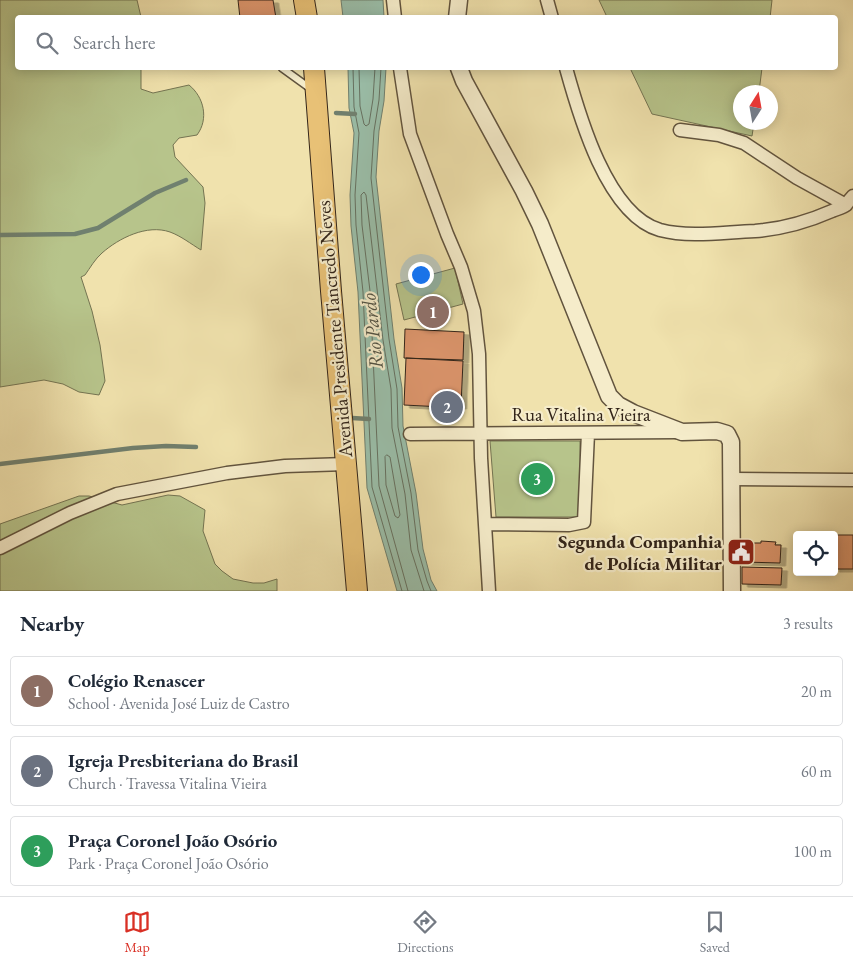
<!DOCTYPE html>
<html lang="en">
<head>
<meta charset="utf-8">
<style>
	:root { --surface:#fff; --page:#f6f6f7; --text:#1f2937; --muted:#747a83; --line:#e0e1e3; --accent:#d93025 }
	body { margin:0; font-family:"EB Garamond",serif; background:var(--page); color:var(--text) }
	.controls { position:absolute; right:15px; bottom:15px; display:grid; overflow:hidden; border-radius:5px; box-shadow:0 2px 12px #0003 }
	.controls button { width:45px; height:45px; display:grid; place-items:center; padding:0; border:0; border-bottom:1px solid var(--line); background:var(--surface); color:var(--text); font:25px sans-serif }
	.compass { position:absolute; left:733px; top:85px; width:45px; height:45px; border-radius:50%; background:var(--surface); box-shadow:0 2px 12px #0003; rotate:11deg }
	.you { position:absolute; left:420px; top:274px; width:18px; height:18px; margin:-12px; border:4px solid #fff; border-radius:50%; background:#1a73e8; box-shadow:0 0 0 8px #1a73e833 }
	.badge { display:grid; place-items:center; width:32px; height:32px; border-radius:50%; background:var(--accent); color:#fff; font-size:16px; font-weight:700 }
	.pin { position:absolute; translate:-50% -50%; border:2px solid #fff; box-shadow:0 1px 5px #0006 }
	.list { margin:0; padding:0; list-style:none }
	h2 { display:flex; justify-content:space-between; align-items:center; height:65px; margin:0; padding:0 20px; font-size:21px }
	h2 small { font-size:16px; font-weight:400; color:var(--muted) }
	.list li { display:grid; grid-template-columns:32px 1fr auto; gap:15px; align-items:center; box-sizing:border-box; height:70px; margin:0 10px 10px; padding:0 10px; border:1px solid var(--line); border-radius:5px }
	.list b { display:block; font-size:19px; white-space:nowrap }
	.list p { margin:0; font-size:16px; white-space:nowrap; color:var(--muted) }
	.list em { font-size:16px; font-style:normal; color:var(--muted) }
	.icon { flex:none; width:28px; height:28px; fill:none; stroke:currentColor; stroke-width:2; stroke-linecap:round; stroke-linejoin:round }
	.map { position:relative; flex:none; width:853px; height:591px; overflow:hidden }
	.search { position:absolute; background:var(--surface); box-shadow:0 2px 12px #0003; left:15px; right:15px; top:15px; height:55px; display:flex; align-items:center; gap:12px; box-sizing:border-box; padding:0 18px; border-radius:5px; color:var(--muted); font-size:19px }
	.sheet { height:305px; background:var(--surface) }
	nav { display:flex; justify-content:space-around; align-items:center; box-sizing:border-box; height:70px; border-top:1px solid var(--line); background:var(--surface); font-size:14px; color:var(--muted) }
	nav a { display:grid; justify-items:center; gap:2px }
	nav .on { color:var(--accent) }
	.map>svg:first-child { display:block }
	.green { fill:#b7c48b; stroke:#747452 }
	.water { fill:#9abea9; stroke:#70806f }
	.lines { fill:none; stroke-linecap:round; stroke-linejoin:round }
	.shore { stroke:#667161; stroke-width:1 }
	.stream { stroke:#70806f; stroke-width:4.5 }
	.building { fill:#dc956c; stroke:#322419; filter:url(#shadow) }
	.service-casing { stroke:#62543e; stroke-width:9 }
	.minor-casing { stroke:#62543e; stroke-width:15 }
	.tertiary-casing { stroke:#62543e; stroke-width:19 }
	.primary-casing { stroke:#322419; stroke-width:22 }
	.service { stroke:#f5ecca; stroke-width:6 }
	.minor { stroke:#f5ecca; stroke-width:12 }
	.tertiary { stroke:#f5ecca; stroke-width:16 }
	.primary { stroke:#e8c176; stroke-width:20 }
	.labels { text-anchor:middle; stroke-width:4.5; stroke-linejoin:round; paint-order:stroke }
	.street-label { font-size:19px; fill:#322419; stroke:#f5ecca }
	.poi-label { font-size:19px; font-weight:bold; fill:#322419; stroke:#f5ecca; text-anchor:end }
	.water-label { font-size:20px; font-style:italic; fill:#515244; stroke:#f5ecca }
</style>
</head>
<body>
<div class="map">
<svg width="853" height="591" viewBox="0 0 853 591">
	<defs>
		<filter id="shadow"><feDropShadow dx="5.5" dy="3" stdDeviation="0" flood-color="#0004"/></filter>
	</defs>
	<rect width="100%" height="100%" fill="#f0e2ad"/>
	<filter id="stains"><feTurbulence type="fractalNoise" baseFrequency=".004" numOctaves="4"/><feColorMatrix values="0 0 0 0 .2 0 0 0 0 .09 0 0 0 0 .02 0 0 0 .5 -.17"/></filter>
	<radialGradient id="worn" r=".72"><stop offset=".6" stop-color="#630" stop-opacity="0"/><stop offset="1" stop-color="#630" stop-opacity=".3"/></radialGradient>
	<path class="green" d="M0 0H137L141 17 18 18V68H141V89L153 93 189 85C204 97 209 119 197 135L179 138 173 145 175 157 203 187 205 203 201 250C191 244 181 236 170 232 147 224 119 238 102 253 95 259 90 268 85 275L81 277 92 311 100 345 105 381 99 395 79 392 63 384 44 380 0 387Z
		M599 0H772L770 18 607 17Z
		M630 68H762L759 92H740V122L754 123 752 136 652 114Z
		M455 268 463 304 404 320 396 284Z
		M490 441H580L581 517H496Z
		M168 495 180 496 205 510 203 531 215 564 222 571 233 579 253 583H264L277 579V591H0V524L79 496H89L122 505Z"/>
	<path class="water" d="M341 0H383L384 17H343Z
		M348 68H386L384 101 379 131 376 177 394 339 402 388 403 426 416 493 423 549 431 580 437 591H397L367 488 358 292 351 226 350 195 354 133 349 108Z"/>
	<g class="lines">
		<path class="shore" d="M353 68 354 107 359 133 355 195 356 225 363 292 372 487 402 591
			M359 68 360 106 364 124 366 126 369 124 373 99 375 68
			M381 68 379 100 374 131 371 178 389 339 397 389 398 427 411 493 418 550 427 581 431 591
			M387 455 390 457 400 515 398 518 395 516 386 485 385 457Z
			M408 591 379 486 370 291 362 225 361 195 364 192 366 195 383 340 391 389 392 428 405 494 411 550 424 591"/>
		<path class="stream" d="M336 113 355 114
			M0 235 75 234 98 228 155 193 186 180
			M352 418 369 419
			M0 464 133 448 166 446 196 447"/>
	</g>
	<path class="building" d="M238 0H273L276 18H240Z
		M405 329 464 332 463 360 404 358Z
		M406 358 463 361 461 406 451 405V411L443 410V407L404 405Z
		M834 535H853V569H834Z
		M761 541 776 542 775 545H781L780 563 743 562V543H761Z
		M742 567 782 568 781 585 742 584Z"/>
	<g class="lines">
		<defs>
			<path id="service" d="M282 68 311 89"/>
			<path id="minor" d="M393 0 395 18
				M547 0 552 18
				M400 68 410 134 447 234 461 267 474 311 479 354 481 458 489 591
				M566 68C579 115 607 215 660 230 691 238 724 232 755 231 782 229 807 222 832 211 836 209 842 208 846 205 848 202 851 198 853 196
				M680 130 719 135 744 143 797 178 846 205
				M410 434 677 432
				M732 479 853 480
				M486 524 569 525 584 522 588 433
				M0 548 70 513 117 494 227 473 285 466 346 464"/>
			<path id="tertiary" d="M457 18 459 0
				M459 68 464 81 524 191 540 224 609 396 618 405 633 413 682 432 717 431 727 434 731 442 732 591"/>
			<path id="primary" d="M304 0 307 18
				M314 68 331 291 357 591"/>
		</defs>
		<use href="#service" class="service-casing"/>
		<use href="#minor" class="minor-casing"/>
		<use href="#tertiary" class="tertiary-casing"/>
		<use href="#primary" class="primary-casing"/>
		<use href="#service" class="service"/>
		<use href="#minor" class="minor"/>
		<use href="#tertiary" class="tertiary"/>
		<use href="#primary" class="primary"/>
	</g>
	<defs>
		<symbol id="civic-square" viewBox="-11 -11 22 22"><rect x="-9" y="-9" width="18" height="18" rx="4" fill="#8f2418" stroke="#f5ecca"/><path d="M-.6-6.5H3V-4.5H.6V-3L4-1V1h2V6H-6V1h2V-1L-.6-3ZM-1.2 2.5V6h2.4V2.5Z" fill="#fff"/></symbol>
	</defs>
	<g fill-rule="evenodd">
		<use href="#civic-square" x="725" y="536" width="32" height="32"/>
	</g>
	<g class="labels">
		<g class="street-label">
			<text transform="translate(334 329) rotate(-95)" y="7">Avenida Presidente Tancredo Neves</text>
			<text x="581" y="421">Rua Vitalina Vieira</text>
		</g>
		<g class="poi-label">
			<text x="722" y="548">Segunda Companhia<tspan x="722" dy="22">de Polícia Militar</tspan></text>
		</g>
		<g class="water-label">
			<text transform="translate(372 331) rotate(-96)" y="7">Rio Pardo</text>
		</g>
	</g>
	<rect width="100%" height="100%" filter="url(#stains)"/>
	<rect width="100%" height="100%" fill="url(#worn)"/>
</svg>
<div class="controls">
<button><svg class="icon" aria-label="locate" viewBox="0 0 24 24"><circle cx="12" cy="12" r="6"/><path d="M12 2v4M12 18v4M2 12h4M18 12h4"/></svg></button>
</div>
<svg class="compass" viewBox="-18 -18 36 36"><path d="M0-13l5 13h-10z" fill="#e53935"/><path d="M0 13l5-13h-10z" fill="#747a83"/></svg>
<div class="you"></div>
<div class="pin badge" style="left:433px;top:312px;background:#8d6e63">1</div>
<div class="pin badge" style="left:447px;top:407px;background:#6b7280">2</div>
<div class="pin badge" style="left:537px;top:479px;background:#2e9e5b">3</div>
<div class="search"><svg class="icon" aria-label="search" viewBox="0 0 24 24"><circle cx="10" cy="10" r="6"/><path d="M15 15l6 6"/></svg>Search here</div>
</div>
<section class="sheet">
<h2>Nearby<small>3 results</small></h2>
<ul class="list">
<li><span class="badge" style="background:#8d6e63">1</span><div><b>Colégio Renascer</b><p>School · Avenida José Luiz de Castro</p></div><em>20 m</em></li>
<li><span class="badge" style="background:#6b7280">2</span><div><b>Igreja Presbiteriana do Brasil</b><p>Church · Travessa Vitalina Vieira</p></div><em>60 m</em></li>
<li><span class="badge" style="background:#2e9e5b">3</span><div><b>Praça Coronel João Osório</b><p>Park · Praça Coronel João Osório</p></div><em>100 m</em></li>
</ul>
</section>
<nav>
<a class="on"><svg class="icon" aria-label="map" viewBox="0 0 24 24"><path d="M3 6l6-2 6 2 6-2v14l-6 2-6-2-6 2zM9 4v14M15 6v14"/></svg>Map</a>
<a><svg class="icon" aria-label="directions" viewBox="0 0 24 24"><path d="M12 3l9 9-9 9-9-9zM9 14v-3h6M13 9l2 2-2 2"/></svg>Directions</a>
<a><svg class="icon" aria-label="saved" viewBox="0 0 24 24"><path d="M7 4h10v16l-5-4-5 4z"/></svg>Saved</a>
</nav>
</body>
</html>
